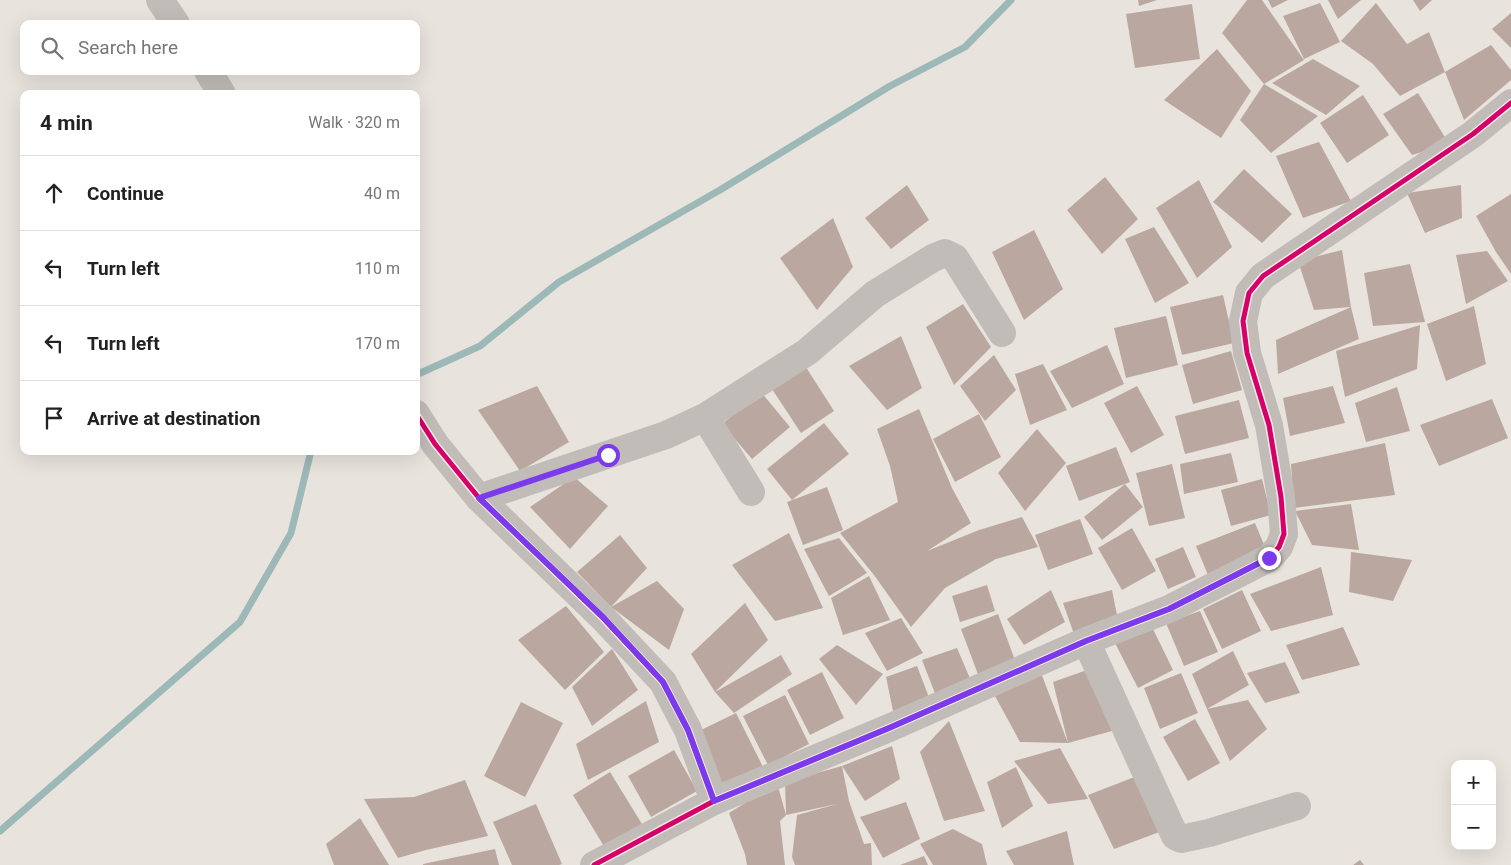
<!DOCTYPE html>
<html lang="en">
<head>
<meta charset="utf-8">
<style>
	:root { --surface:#fff; --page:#f6f6f6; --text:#222; --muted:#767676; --line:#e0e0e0 }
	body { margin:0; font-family:Roboto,sans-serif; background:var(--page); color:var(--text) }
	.controls { position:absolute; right:15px; bottom:15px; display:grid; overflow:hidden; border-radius:10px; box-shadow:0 5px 20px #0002 }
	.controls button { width:45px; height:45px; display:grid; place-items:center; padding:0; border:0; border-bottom:1px solid var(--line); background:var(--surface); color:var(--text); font:25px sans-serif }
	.stop { position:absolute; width:15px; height:15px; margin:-11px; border:4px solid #7c3aed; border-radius:50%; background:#fff }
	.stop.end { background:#7c3aed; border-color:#fff; box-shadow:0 1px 5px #0008 }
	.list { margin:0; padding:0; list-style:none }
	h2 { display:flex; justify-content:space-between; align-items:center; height:65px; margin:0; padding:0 20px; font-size:21px }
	h2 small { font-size:16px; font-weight:400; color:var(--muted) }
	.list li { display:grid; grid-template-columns:32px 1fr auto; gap:15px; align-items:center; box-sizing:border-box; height:75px; padding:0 20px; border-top:1px solid var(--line) }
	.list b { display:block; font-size:19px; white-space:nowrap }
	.list em { font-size:16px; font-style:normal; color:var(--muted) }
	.icon { flex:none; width:28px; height:28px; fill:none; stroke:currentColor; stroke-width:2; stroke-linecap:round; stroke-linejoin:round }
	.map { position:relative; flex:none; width:1511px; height:865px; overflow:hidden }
	.search { position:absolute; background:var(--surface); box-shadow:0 5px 20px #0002; left:20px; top:20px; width:400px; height:55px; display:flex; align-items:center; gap:12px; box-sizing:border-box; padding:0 18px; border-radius:10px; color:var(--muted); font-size:19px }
	.panel { position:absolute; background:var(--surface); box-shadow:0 5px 20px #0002; left:20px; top:90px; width:400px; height:365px; border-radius:10px }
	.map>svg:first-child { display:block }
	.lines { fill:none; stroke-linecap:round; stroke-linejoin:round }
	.stream { stroke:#9cb8b7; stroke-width:7 }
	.building { fill:#baa8a0 }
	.street { stroke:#c1bcb7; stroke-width:28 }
	.cycleway-casing { stroke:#f6eee4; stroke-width:8 }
	.cycleway { stroke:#d6006c; stroke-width:5 }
	.route { stroke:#7c3aed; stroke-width:6 }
</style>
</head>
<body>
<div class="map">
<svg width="1511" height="865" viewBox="0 0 1511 865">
	<rect width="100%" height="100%" fill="#e8e3dd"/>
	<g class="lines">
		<path class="stream" d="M416 375 480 346 559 282 720 190 890 86 965 47 1011 0
			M0 831 240 622 291 533 311 451"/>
	</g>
	<path class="building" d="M1138 0H1157L1139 6Z
		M1247 0H1262L1304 60 1264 84 1222 33Z
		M1268 0H1288L1272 8Z
		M1328 0H1361L1338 19Z
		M1413 0H1432L1420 11Z
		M1320 3 1340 42 1304 59 1283 16Z
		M1376 3 1407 44 1429 32 1445 72 1400 96 1373 64 1341 41Z
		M1192 4 1200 59 1135 68 1126 14Z
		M1511 13V48L1492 29Z
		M1491 45 1511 70V80L1464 120 1445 72Z
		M1217 49 1251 91 1221 138 1164 100Z
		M1313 59 1360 86 1326 115 1272 83Z
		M1264 84 1318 116 1271 153 1240 120Z
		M1418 93 1449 144 1412 155 1383 114Z
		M1363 95 1389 135 1347 163 1320 123Z
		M1319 142 1351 201 1303 218 1276 156Z
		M1244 169 1292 214 1262 243 1213 202Z
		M1105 177 1138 219 1102 254 1067 210Z
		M1199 180 1232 247 1197 278 1156 208Z
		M907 185 929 220 891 249 865 218Z
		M1461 185 1462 218 1425 233 1407 193Z
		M1511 194V274L1496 252 1476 216Z
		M833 218 853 267 817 310 780 258Z
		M1154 227 1189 283 1155 303 1125 239Z
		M1034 230 1063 289 1024 320 992 252Z
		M1342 250 1351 307 1314 310 1298 261Z
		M1487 251 1508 281 1466 304 1456 255Z
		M1410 264 1425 322 1373 326 1364 273Z
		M1223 295 1234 343 1182 355 1170 307Z
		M963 304 991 347 954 385 926 327Z
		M1474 306 1486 364 1446 381 1427 324Z
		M1351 307 1359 339 1278 374 1276 340Z
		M1166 316 1178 365 1126 378 1114 328Z
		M1420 325 1417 369 1345 397 1336 351Z
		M901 336 922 388 887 410 849 366Z
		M1107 345 1124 384 1072 408 1050 371Z
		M1231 351 1242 390 1193 404 1182 365Z
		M994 355 1016 390 985 421 960 386Z
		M802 361 834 411 801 433 768 383Z
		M1043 364 1067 410 1030 425 1015 374Z
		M537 386 569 442 520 471 478 410Z
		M1137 386 1164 435 1131 453 1104 403Z
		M1333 386 1345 423 1290 436 1283 398Z
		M1397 387 1410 431 1366 442 1355 403Z
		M761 392 790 427 752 459 722 424Z
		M1492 399 1508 438 1439 466 1420 425Z
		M1239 400 1249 438 1185 454 1175 416Z
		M919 409 952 488 971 523 927 551 979 530 1022 517 1038 547 996 559 945 588 911 627 874 575 840 533 898 502 890 466 877 429Z
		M979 414 1001 457 955 482 933 439Z
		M824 423 849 454 792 500 767 469Z
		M1037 429 1066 463 1025 511 998 473Z
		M1385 443 1395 495 1294 508 1291 464Z
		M1116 447 1130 482 1079 501 1066 466Z
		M1231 453 1238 482 1184 494 1180 464Z
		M1172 464 1185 518 1149 526 1136 473Z
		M574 477 608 506 570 549 530 507Z
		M1262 479 1271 515 1231 526 1221 490Z
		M1125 484 1143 507 1102 540 1084 517Z
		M827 487 843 530 803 545 787 502Z
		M1351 504 1359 550 1312 545 1295 511Z
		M1080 519 1093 554 1048 570 1035 535Z
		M1255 523 1267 552 1208 575 1196 546Z
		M1132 528 1156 571 1122 590 1098 548Z
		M789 533 823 608 775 621 732 565Z
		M620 535 647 568 611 607 657 581 684 609 669 650 611 607 577 572Z
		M839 538 867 573 829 596 804 549Z
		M1183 547 1196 577 1168 589 1155 559Z
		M1351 552 1412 560 1393 601 1349 592Z
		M1321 567 1333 615 1271 631 1250 594Z
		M869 576 890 620 843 635 831 598Z
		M987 585 995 611 960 622 952 596Z
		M1051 590 1065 622 1024 645 1007 619Z
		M1112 590 1118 620 1074 634 1063 603Z
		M1242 590 1261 631 1222 649 1203 609Z
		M745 603 768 640 715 692 781 655 792 674 734 713 715 692 691 654Z
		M566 606 604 652 565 690 518 640Z
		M1200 611 1218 652 1184 666 1166 623Z
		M998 614 1016 663 979 677 961 629Z
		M901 618 923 653 887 671 865 633Z
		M1151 625 1173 670 1138 688 1115 643Z
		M1343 627 1360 665 1302 680 1286 645Z
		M837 645 883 674 856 705 819 659Z
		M957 648 972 683 936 696 922 660Z
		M612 649 638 690 592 726 572 687Z
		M1233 651 1249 685 1207 709 1192 674Z
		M1285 662 1300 693 1265 703 1247 673Z
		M917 666 930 700 893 711 886 677Z
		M1087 670 1112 731 1068 743 1020 742 995 696 1041 673 1068 743 1053 682Z
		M822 672 844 718 810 735 787 690Z
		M1181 673 1198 713 1160 729 1144 688Z
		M785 695 809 744 768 765 743 716Z
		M1248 700 1267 729 1230 761 1207 709Z
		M646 701 659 742 588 780 576 744Z
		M521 702 563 723 525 797 484 776Z
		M736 713 765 771 725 792 695 733Z
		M1195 719 1220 763 1188 781 1163 737Z
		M949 721 985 811 944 821 920 752Z
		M892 746 900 779 865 801 842 766Z
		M1060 748 1088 799 1048 804 1014 761Z
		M674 750 697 791 651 817 628 776Z
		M842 766 849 801 864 844 871 843 872 865H795L792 857 797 815 837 804 786 815 785 782Z
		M1016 767 1033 806 1002 828 987 782Z
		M610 772 642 824 605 848 573 795Z
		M1137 776 1162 831 1114 849 1088 795Z
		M465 780 488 836 426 850 398 858 364 799 414 797Z
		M777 783 786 815 780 821 785 865H747L745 854 729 813Z
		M906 802 920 839 883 858 860 817Z
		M536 804 562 864 559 865H512L493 822Z
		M360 818 389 865H334L326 844Z
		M953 829 982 844 987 865H933L920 844Z
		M1067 831 1074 865H1014L1006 851Z
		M495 849 499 865H423V864Z
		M924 856 928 865H900Z
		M1360 860 1364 865H1353Z"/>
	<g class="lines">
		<path class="street" d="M160 0 176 24
			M208 71 222 94
			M416 414 435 444 479 498 603 618 663 682 688 730 714 801
			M705 417 807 352 875 294 933 258 945 253 955 258 1002 333
			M479 498 666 435 705 417 751 492
			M1086 641 1175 836 1181 839 1209 833 1297 806
			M594 865 714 801 889 728 1086 641 1169 609 1269 558 1279 547 1284 534 1281 497 1269 425 1247 353 1243 321 1249 293 1263 276 1473 134 1511 103"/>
		<defs>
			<path id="cycleway" d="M416 414 435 444 479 498 603 618 663 682 688 730 714 801
				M594 865 714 801 889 728 1086 641 1169 609 1269 558 1279 547 1284 534 1281 497 1269 425 1247 353 1243 321 1249 293 1263 276 1473 134 1511 103"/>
		</defs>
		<use href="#cycleway" class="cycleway-casing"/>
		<use href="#cycleway" class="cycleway"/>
	</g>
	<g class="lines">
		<path class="route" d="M608 455 479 498 604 618 663 682 688 730 714 801 889 728 1086 641 1169 609 1269 558"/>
	</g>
</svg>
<div class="controls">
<button>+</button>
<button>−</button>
</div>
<div class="stop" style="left:608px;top:455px"></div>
<div class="stop end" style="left:1269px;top:558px"></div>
<div class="search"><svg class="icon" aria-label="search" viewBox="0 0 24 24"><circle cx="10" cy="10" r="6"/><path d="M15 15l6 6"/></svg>Search here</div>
<section class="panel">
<h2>4 min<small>Walk · 320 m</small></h2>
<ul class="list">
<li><svg class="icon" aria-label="ahead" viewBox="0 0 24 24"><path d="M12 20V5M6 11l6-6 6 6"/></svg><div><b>Continue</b></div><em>40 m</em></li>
<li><svg class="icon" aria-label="left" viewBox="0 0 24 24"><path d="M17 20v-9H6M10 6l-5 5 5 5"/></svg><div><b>Turn left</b></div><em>110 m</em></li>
<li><svg class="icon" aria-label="left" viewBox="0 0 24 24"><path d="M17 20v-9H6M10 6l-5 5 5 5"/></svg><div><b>Turn left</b></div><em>170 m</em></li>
<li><svg class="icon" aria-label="arrive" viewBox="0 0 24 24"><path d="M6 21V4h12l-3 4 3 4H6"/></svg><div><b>Arrive at destination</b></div></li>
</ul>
</section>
</div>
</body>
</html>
